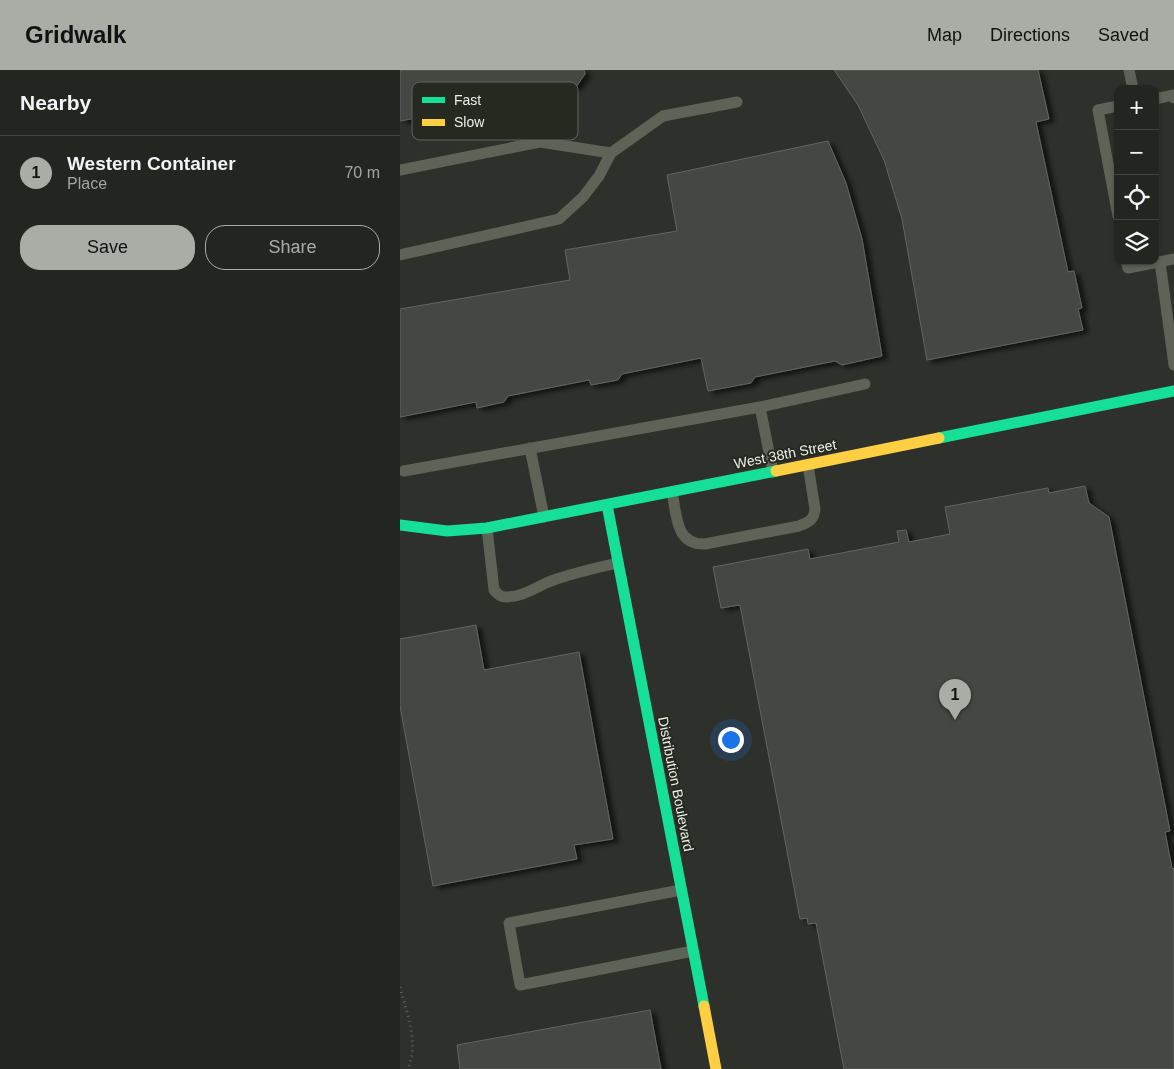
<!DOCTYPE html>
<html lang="en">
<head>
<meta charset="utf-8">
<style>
	:root { --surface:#222520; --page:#2e312d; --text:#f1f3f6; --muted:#a2a5a5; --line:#3f423e; --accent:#aaaca6 }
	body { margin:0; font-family:Arial,sans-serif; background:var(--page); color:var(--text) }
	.controls { position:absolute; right:15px; top:15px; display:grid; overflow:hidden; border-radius:10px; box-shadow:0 1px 4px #0004 }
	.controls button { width:45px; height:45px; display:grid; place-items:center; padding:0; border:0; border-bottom:1px solid var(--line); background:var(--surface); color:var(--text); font:25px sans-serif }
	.you { position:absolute; left:330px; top:669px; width:18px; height:18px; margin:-12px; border:4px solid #fff; border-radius:50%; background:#1a73e8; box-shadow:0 0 0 8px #1a73e833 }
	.badge { display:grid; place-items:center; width:32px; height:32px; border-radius:50%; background:var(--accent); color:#111; font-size:16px; font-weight:700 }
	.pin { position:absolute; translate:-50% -41px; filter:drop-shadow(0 1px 2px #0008) }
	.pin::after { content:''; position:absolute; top:26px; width:18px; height:15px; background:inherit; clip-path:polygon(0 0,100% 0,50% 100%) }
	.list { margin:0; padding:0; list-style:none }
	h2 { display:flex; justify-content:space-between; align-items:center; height:65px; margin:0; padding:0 20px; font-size:21px }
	h2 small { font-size:16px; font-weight:400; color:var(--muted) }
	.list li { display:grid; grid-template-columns:32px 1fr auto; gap:15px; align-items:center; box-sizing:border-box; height:75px; padding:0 20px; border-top:1px solid var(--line) }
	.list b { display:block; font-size:19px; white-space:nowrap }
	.list p { margin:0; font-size:16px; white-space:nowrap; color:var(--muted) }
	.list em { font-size:16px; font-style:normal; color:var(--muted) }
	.actions { display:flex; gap:10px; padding:15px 20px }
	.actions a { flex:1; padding:11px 0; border:1px solid var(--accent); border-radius:20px; text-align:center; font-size:18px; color:var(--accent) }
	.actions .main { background:var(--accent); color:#111 }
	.icon { flex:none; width:28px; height:28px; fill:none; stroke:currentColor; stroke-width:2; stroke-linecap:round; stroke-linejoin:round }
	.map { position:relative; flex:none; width:774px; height:999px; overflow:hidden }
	header { display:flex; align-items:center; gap:30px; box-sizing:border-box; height:70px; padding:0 25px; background:var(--accent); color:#111 }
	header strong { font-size:24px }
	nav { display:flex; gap:28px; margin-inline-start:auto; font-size:18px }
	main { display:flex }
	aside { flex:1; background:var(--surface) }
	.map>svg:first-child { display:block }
	.building { fill:#444642; stroke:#636560; filter:url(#shadow) }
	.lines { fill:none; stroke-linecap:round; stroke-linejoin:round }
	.path { stroke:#5e6158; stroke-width:3; stroke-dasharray:1 4; stroke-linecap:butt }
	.lane { stroke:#5e6358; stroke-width:11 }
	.fast { stroke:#16e098; stroke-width:11 }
	.slow { stroke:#ffcf43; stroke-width:11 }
	.labels { text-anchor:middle; stroke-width:4; stroke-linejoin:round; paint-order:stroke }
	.street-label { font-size:14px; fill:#edefe9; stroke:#252920 }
	.key { fill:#252920; stroke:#61645c; stroke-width:1 }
	.key-label { font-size:14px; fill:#edefe9 }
</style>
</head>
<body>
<header>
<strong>Gridwalk</strong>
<nav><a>Map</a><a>Directions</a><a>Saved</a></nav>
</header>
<main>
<aside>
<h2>Nearby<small></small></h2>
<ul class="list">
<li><span class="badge">1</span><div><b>Western Container</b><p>Place</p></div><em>70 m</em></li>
</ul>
<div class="actions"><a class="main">Save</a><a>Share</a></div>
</aside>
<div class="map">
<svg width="774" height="999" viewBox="0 0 774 999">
	<defs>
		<filter id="shadow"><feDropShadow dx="5.5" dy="3" stdDeviation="2.5" flood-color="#0009"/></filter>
	</defs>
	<rect width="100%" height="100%" fill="#2e312b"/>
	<path class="building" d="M0 0H184L185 4 176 17 0 51Z
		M434 0H638L649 49 636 52 668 202 674 201 682 238 678 239 683 260 527 290 502 149 484 90 458 35Z
		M428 71 446 113 462 169 482 286 442 295 435 291 355 307 351 313 308 321 301 288 222 304 218 310 191 315 189 310 108 326 104 332 77 338 76 332 0 347V239L170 210 165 180 277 161 267 105Z
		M685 416 689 433 709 447 770 761 765 762 772 798 774 799V999H444L416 853 408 854 407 848 400 849 340 535 321 538 313 497 408 479 410 489 499 472 497 461 506 460 509 472 550 464 545 437 648 418 649 423Z
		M76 555 84 600 179 582 213 769 174 775 177 789 33 816 0 636V569Z
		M250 940 261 999H60L57 975Z"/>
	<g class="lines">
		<path class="path" d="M0 917C7 945 19 971 8 999"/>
		<path class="lane" d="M729 0 733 19
			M755 29 774 25V28
			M718 36 698 40 718 146
			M0 100 140 72 211 83 263 46 337 32
			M0 185 159 149 183 127 199 106 211 83
			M726 191 728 198 774 189
			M760 192 774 295
			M360 337 373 402
			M130 378 144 447
			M4 401 360 337 465 314
			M272 422C277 445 275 475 305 474L399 456C409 452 414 450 415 439L408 395
			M87 458 94 520C98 524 100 527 107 527 123 527 136 517 151 511 173 503 195 498 218 493
			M281 820 109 853 120 915 293 881"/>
		<path class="fast" d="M539 368 774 321
			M207 435 304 936
			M0 455 47 461 87 458 376 401"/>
		<path class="slow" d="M376 401 539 368
			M304 936 316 999"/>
	</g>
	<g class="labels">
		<g class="street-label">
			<text transform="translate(385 384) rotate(-11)" y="5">West 38th Street</text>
			<text transform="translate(276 714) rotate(79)" y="5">Distribution Boulevard</text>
		</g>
	</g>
	<rect x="12" y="12" width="166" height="58" rx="8" class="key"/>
	<rect x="22" y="27" width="23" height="6" fill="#16e098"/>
	<rect x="22" y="49" width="23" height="7" fill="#ffcf43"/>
	<g class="key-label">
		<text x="54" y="35">Fast</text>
		<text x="54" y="57">Slow</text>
	</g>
</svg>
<div class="controls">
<button>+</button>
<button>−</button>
<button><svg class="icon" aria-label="locate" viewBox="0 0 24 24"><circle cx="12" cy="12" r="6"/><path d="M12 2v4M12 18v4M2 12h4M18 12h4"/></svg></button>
<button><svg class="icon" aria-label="layers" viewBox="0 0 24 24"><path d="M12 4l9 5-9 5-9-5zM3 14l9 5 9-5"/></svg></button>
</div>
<div class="you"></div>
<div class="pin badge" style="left:555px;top:650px">1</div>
</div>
</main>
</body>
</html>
